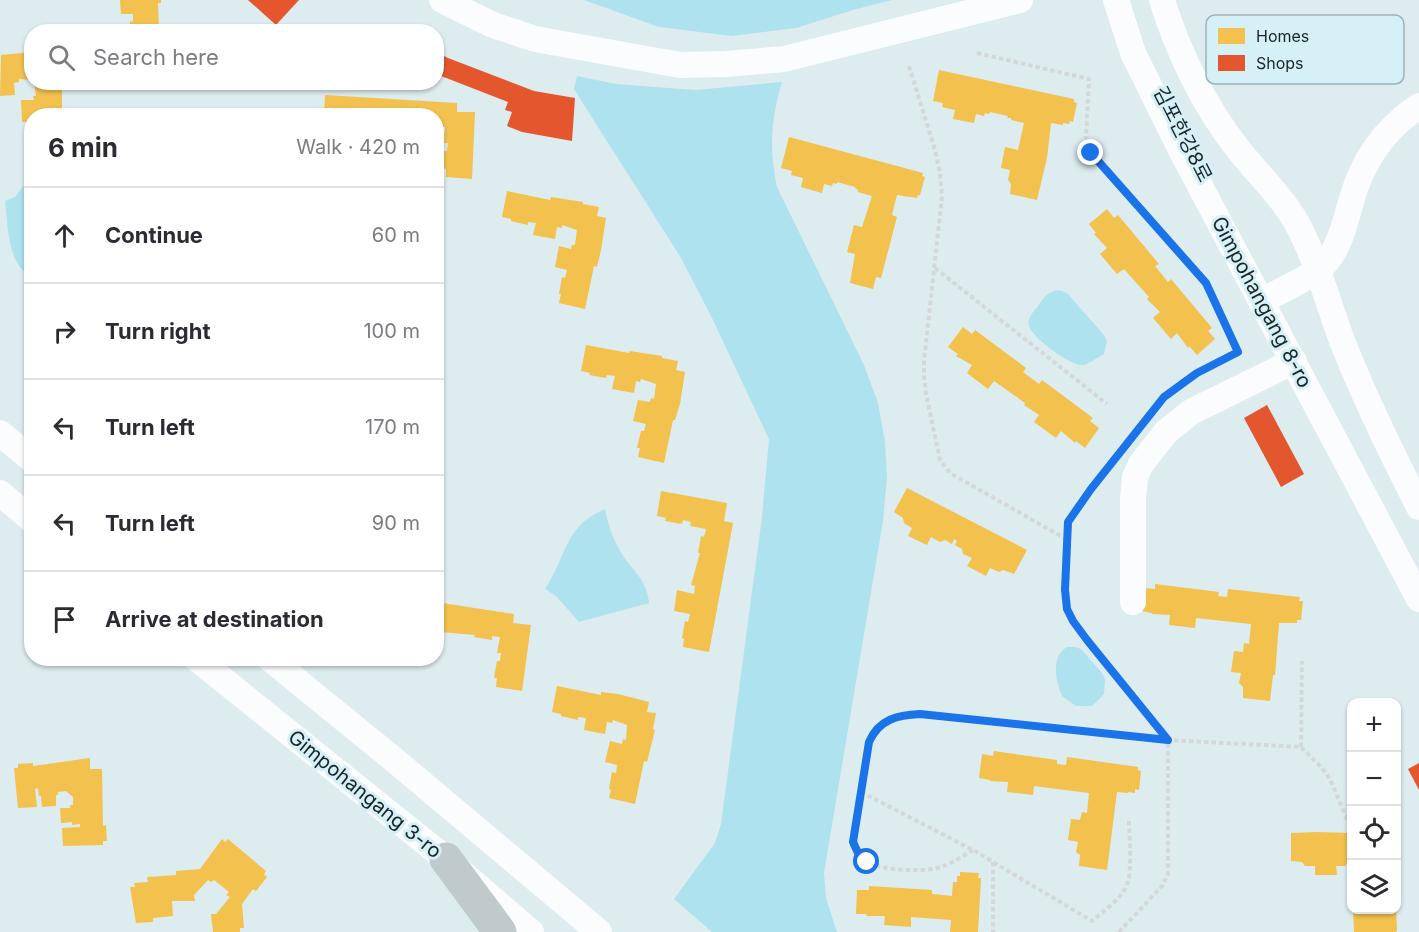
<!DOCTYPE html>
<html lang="en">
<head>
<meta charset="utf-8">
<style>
	:root { --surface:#fff; --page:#f7f7f7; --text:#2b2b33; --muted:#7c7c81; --line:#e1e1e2 }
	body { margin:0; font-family:Inter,"Noto Sans KR",sans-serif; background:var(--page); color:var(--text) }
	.controls { position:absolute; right:18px; bottom:18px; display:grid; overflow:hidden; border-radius:12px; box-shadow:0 2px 4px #0004 }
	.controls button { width:54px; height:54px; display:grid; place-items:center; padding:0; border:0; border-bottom:2px solid var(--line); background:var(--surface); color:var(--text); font:30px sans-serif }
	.stop { position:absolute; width:18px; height:18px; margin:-14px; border:4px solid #1a73e8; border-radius:50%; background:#fff }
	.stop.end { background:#1a73e8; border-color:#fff; box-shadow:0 2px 6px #0008 }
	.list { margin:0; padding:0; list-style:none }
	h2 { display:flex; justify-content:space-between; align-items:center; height:78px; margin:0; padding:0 24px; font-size:26px }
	h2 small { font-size:20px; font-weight:400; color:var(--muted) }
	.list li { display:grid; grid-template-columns:39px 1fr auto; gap:18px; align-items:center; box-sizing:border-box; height:96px; padding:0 24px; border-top:2px solid var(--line) }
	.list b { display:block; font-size:22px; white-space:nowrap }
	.list em { font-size:20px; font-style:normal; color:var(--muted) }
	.icon { flex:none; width:33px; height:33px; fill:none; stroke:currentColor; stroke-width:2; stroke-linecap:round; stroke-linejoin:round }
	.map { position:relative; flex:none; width:1419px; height:932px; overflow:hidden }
	.search { position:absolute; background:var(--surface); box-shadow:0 2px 4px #0004; left:24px; top:24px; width:420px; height:66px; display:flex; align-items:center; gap:15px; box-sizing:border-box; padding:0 21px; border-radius:24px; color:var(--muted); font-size:22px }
	.panel { position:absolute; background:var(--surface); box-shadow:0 2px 4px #0004; left:24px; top:108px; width:420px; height:558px; border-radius:24px }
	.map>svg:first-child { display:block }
	.green { fill:#afe2ef }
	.homes { fill:#f2c14e }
	.shops { fill:#e4572e }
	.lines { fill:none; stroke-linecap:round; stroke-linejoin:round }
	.path { stroke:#d4d8da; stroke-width:4; stroke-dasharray:4.5 3; stroke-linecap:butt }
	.minor { stroke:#fafcfd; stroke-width:26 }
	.major { stroke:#c0cacc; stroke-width:33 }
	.route { stroke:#1a73e8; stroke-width:8 }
	.labels { text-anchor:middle; stroke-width:6; stroke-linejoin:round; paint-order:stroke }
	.street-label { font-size:20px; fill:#1a2427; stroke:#d5f0f7 }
	.key { fill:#d5f0f7; stroke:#9db3b9; stroke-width:1.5 }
	.key-label { font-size:16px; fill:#1a2427 }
</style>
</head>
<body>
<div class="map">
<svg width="1419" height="932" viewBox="0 0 1419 932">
	<rect width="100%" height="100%" fill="#ddecef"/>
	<path class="green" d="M584 0H892L853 10 796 28 732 36 659 27Z
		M577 76 616 84 695 90 782 82C771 119 769 149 777 187L864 365 878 403 885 442 887 477 883 521 824 873 826 898 837 932H712L674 899 715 843 721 824 762 517 769 439 712 318 681 258 574 89Z
		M23 186 31 188V276C7 265 8 224 5 201L15 197Z
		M1059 290 1067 293 1104 335 1107 341 1104 354C1098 357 1090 363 1084 365 1073 368 1031 337 1029 326 1027 318 1033 312 1038 306 1044 297 1048 291 1059 290Z
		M605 509C608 525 613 540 622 554 633 572 647 579 649 603L579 622 556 596 545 589C567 556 564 526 605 509Z
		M1067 647H1075L1081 649 1102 673 1105 680 1104 694 1092 706H1076L1062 696C1056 681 1050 657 1067 647Z"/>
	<path class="homes" d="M120 0H161V3H158L159 32H130V21L133 22V14H121Z
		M32 52V80L19 79V82L14 83 15 95 0 96 1 55Z
		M939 70 1074 99V102L1077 103 1073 122 1070 121 1069 124 1063 123V125L1051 123 1047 158 1037 200 1010 194 1011 184 1008 180 1010 170 1001 168 1005 147 1018 150 1024 123 1011 120V118H1007L1008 116 990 112 989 114 985 113 984 116 976 114 974 123 953 119 955 110 942 107 943 103 933 101Z
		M34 82H62V111H59V116H32V122H22L21 100H34L33 96H36Z
		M325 95 457 103V112H475L472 179 446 177V169L443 168 444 151H447L448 143H444L445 127H436V116H324Z
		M789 137 923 173 922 176 925 177 920 195H918L917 198 897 195 892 215 897 217 881 278 876 277 873 289 850 283 855 254 847 252 854 225 862 227 872 196 858 192V190L855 188V187L837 182V184L833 183 832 186 824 184 822 193 801 187 803 178 791 175 792 171 781 168Z
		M507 191 550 200 551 197 583 202V204L599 207 597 216 606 218 601 250 597 267 594 266 585 309 559 303 561 294H559L562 277 565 278 567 270 555 267 559 246 571 249 572 245H575L577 230 562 225V228L557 227 555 239 533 235 536 223 528 222V225L511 221V219L502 217Z
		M1107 209 1114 218 1118 215 1159 264 1155 266 1168 282 1171 279 1212 328 1208 331 1215 339 1197 355 1189 346 1188 348 1177 333 1171 339 1153 318 1160 312 1147 299 1149 297 1124 269 1117 274 1100 254 1107 248 1094 234 1096 233 1089 224Z
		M963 327 972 334 975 330 1026 368 1023 372 1039 384 1042 380 1093 418 1090 421 1099 428 1085 448 1076 441 1075 443 1061 431 1056 438 1034 422 1039 415 1024 405 1025 403 994 381 988 389 967 373 972 365 956 356 958 354 948 347Z
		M586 345 629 353 630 351 662 356V358L678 361 676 370 685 372 680 404 675 420H673L664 463 638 457 640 448H637L641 431H644L646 424 633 421 638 400 650 402 651 398 654 399 656 384 641 379 640 382 636 381 634 393 612 389 615 376 607 375 606 378 589 375 590 373 581 371Z
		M907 488 1027 550 1014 574 1003 570 999 572 990 568 986 576 967 566 972 558 963 554 962 549 955 545 957 541 954 539 952 544 945 540 940 542 931 537 927 545 908 536 912 528 904 523 903 518 894 512Z
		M661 491 727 503 724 521 733 523 709 652 683 647 684 639 682 638 685 621 688 622 690 614 674 611 677 590 694 594 695 586 691 585 700 553H698L701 536 704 537 706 529 690 526 691 522 683 520 682 524 665 521 666 518 657 516Z
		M1155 584 1219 592 1218 596 1227 597 1228 589 1300 597 1299 601H1303L1301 620H1297V623H1279L1275 675H1273L1270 701 1243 698V687L1239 683 1241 673 1231 672 1234 651 1243 652 1244 643 1249 644 1251 624 1196 618 1195 628 1169 625 1170 615 1152 614V613L1141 611 1144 588 1155 589Z
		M436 602 514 614 513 623 531 625 522 691 496 687 497 678H494L497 661H500L501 653H497L500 637 492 636V640L474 637 475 635 441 632 442 629 436 628Z
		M557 686 601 695V692L618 694 649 702 647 712 656 713 653 729 655 730 647 762 644 761 635 804 609 798 611 790 609 789 612 772 616 773 617 765 605 762 610 741 622 744 623 739 626 740 627 725 613 720 612 723 607 722 605 734 584 730 586 718 578 717V720L561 716V714L552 712Z
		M994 751 1057 760V764L1066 765 1067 757 1138 767V770L1141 771 1139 790 1135 789V793L1128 792V793L1117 792 1107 870 1079 866 1080 855 1076 852 1078 842 1068 840 1071 819 1080 820 1082 812 1087 813 1089 793 1034 786 1033 795 1007 792 1008 782 990 781V780L979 778 982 754 993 756Z
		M90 758V769H102L103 826 106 825 107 841H103V845L63 846 62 828 80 827V824L72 825V822L61 823 60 808H70V805H73V797L66 791 58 792V795H56V806L42 807 41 796H39L38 788 35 789 37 807 18 808 14 768H18V764L33 763V766Z
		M1317 832 1352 833V863L1346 864V866H1336L1337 875H1315V866H1305L1302 862 1291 861V833Z
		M222 839 225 842 228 839 266 871 264 874 267 877 256 891 253 889 242 904 244 928H240V932H213L211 914H216L230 897 226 895 229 892 214 880 211 882 208 880 194 895 195 901H172L173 916 153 918V922L136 923 130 887H135L134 883 148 882 147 877 176 875V871L200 869Z
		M960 872 979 873 978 878H981L978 932H950L951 920 911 917V927L884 925 885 916H866L867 914H856L857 890H869V886L932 890V894L952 896 953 882H957V876H960Z
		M1353 910H1396L1397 930 1396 932H1354Z"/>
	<path class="shops" d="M248 0H299L276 25Z
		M436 52 448 58 534 91 575 98 572 141 522 132 507 126 512 112 505 110 508 102 436 74Z
		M1267 405 1304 474 1281 487 1244 418Z
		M1419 763V790L1408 769Z"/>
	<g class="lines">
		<path class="path" d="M977 53 1089 79 1086 137 1091 153 1206 283 1238 352C1201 371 1175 382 1149 415
			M909 66 935 150 940 173 942 196 924 361V376L926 394 940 460 950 473 1066 539
			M935 268 1107 404
			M1301 747 1302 661
			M861 792 973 850 1092 921C1103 911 1119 901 1126 887 1133 871 1129 838 1129 820
			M973 850C964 855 954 862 944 866 928 873 881 871 866 861 859 857 856 849 853 842L869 742C879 719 898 715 920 714L1168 740 1301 747 1322 768 1330 779 1348 822
			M993 862V932
			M1119 932 1163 885 1168 874V740L1073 621C1071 617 1068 613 1067 609 1063 594 1063 534 1069 520 1078 499 1107 468 1122 449"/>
		<path class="minor" d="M442 0 493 25 535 39 680 65 726 64 784 59 1020 0
			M1116 0 1133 53 1182 152 1419 599
			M1162 0C1178 52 1204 106 1238 149 1259 176 1286 200 1301 231 1318 265 1328 302 1341 338 1363 395 1391 452 1419 507
			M1268 298C1288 286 1320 275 1332 254 1342 238 1346 219 1351 202 1362 161 1384 129 1419 106
			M0 433 32 460
			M0 493 32 520
			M1133 602V498L1135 477 1141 464 1166 432 1191 412 1294 361
			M196 658 446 859 531 932
			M269 658 392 758 599 932"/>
		<path class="major" d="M446 859 500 932"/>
	</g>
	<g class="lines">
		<path class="route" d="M867 862 858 853 853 842 869 742C879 719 898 715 920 714L1168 740 1087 640 1073 621 1067 609 1065 590 1068 522 1091 489 1164 397 1197 373 1238 352 1206 283 1091 153"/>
	</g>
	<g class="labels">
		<g class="street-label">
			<text transform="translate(1183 134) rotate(63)" y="7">김포한강8로</text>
			<text transform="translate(1262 302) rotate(62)" y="7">Gimpohangang 8-ro</text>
			<text transform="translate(365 794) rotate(39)" y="7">Gimpohangang 3-ro</text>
		</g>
	</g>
	<rect x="1206" y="15" width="198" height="69" rx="9" class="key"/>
	<rect x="1218" y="28" width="27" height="16" fill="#f2c14e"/>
	<rect x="1218" y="55" width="27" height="16" fill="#e4572e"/>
	<g class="key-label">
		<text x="1256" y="42">Homes</text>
		<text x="1256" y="69">Shops</text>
	</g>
</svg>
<div class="controls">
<button>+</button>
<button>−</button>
<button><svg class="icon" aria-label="locate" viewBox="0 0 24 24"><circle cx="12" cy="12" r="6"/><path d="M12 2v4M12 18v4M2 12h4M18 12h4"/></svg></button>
<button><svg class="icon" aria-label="layers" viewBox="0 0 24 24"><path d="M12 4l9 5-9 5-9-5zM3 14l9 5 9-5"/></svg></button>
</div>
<div class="stop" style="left:867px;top:862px"></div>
<div class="stop end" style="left:1091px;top:153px"></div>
<div class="search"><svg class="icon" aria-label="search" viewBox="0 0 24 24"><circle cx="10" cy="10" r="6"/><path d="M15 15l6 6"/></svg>Search here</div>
<section class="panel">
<h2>6 min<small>Walk · 420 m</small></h2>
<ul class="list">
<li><svg class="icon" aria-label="ahead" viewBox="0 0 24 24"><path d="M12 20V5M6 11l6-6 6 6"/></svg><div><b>Continue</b></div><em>60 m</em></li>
<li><svg class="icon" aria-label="right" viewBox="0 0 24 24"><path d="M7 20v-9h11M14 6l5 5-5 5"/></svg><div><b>Turn right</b></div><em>100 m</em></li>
<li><svg class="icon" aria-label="left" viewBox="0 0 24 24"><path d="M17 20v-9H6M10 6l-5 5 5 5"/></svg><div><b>Turn left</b></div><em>170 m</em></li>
<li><svg class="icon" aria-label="left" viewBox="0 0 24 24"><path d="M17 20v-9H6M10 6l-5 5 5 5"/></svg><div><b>Turn left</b></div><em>90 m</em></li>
<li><svg class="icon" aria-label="arrive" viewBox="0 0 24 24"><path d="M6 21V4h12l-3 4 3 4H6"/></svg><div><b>Arrive at destination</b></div></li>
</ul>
</section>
</div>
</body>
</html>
